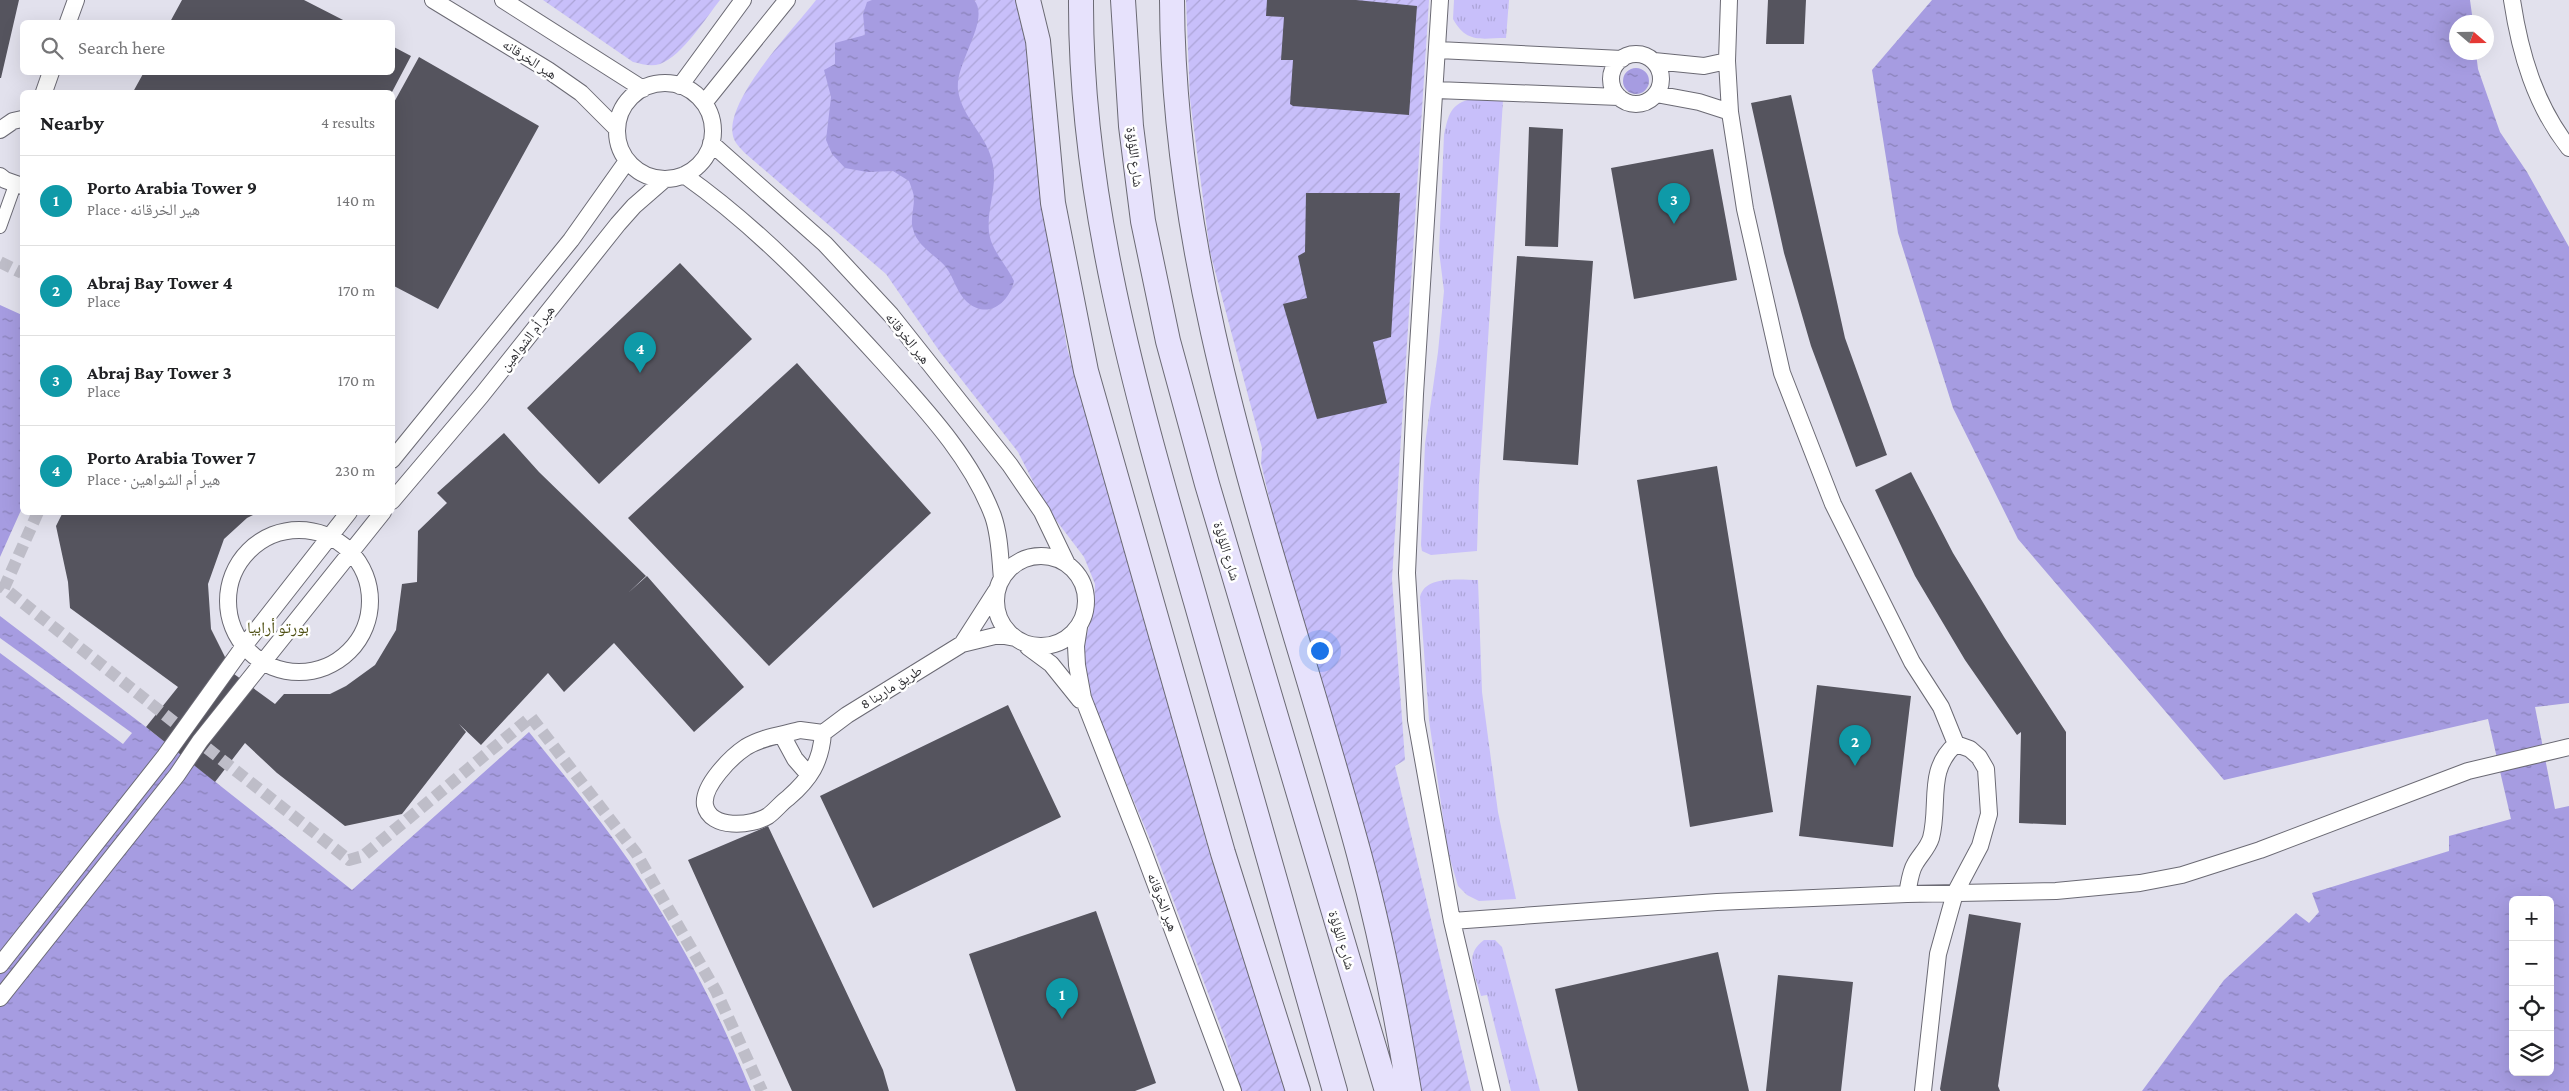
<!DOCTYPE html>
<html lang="en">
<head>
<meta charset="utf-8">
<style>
	:root { --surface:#fff; --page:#f6f6f6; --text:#202124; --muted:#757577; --line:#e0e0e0; --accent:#6b6d0f }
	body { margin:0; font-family:"Crimson Pro","Noto Naskh Arabic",serif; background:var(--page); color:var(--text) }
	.controls { position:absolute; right:15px; bottom:15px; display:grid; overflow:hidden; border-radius:8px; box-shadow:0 5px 20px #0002 }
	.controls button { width:45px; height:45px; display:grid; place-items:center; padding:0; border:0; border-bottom:1px solid var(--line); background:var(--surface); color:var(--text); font:25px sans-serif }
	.compass { position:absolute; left:2449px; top:15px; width:45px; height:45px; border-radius:50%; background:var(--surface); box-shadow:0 5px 20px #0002; rotate:110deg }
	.you { position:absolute; left:1319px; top:650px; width:18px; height:18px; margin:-12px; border:4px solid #fff; border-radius:50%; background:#1a73e8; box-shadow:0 0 0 8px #1a73e833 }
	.badge { display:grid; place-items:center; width:32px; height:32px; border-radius:50%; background:var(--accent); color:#fff; font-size:16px; font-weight:700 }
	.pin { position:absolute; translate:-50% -41px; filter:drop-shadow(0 1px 2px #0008) }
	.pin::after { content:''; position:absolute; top:26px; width:18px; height:15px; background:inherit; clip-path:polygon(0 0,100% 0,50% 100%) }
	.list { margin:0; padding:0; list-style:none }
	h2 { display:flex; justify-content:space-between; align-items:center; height:65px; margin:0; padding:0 20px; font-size:21px }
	h2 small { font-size:16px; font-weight:400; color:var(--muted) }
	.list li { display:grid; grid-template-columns:32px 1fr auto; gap:15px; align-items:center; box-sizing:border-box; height:90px; padding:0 20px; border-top:1px solid var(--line) }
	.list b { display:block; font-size:19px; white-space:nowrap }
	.list p { margin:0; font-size:16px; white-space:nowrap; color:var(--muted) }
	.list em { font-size:16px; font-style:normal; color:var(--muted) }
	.icon { flex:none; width:28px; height:28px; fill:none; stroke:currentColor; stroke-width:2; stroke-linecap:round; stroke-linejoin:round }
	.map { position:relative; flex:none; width:2569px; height:1091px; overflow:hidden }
	.search { position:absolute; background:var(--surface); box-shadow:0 5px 20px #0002; left:20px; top:20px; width:375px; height:55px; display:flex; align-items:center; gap:12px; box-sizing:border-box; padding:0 18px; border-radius:8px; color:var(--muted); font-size:19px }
	.panel { position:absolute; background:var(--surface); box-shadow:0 5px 20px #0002; left:20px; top:90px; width:375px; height:425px; border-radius:8px }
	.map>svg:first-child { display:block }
	.grass { fill:url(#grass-tufts) }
	.garden { fill:url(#garden-furrows) }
	.water { fill:url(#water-ripples); fill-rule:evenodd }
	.pier { fill:#e2e1ed }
	.building { fill:#55545e }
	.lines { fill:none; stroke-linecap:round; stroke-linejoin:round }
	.pedestrian-tunnel { stroke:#bebdc8; stroke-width:12; stroke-dasharray:12 6; stroke-linecap:butt }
	.pedestrian-casing { stroke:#6b6a74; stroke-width:14 }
	.minor-casing { stroke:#6b6a74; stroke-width:18 }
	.secondary-casing { stroke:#6b6a74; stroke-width:26 }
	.pedestrian { stroke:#fff; stroke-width:12 }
	.minor { stroke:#fff; stroke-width:16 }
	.secondary { stroke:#e7e2fc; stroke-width:24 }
	.labels { text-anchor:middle; stroke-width:5; stroke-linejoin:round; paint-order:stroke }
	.street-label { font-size:14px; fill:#2f2f33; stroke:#fff }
	.quarter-label { font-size:16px; fill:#4d4e11; stroke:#fff }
</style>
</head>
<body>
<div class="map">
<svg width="2569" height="1091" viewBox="0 0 2569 1091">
	<defs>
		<pattern id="grass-tufts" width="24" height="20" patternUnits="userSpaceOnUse" patternTransform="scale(1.25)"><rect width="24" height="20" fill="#c8bffa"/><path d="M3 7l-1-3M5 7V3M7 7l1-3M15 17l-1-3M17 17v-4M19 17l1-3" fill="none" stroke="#aca4d7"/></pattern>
		<pattern id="garden-furrows" width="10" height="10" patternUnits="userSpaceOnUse" patternTransform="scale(1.25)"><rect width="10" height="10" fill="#c8bffa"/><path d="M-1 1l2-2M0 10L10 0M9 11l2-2" fill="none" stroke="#aca4d7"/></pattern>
		<pattern id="water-ripples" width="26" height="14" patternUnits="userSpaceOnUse" patternTransform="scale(1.25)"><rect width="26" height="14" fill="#a69ce1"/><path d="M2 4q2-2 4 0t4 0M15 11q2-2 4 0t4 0" fill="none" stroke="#8880b7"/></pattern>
	</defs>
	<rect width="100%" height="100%" fill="#e2e1ed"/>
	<path class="grass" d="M1454 0H1509L1506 38C1481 38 1467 44 1453 19Z
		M1477 98 1503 100 1479 484 1477 551 1431 555 1422 551 1421 545 1425 444 1438 352 1444 291 1439 251 1444 135C1449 111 1452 102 1477 98Z
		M1478 580 1482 692 1498 812 1516 899 1479 901 1467 895 1458 886 1448 852 1429 720 1420 597C1425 575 1460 580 1478 580Z
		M1484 940H1495L1502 947 1540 1091H1511L1487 995 1481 996C1475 974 1463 955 1484 940Z"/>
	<path class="garden" d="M543 0H720C705 19 683 55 660 64 651 67 642 64 633 62Z
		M816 0H1020L1029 26 1039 167 1067 348 1117 518 1211 858 1286 1091H1241L1226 1041 1154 849 1091 699 1082 651 1094 609 1095 584 1084 557 1046 507 1018 452 940 352 886 274 746 154C742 150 736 144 734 139 720 104 795 28 816 0Z
		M1186 0H1429L1392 579 1405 760 1395 766 1471 1091H1420L1292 597 1261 463 1262 448 1210 252 1190 99Z"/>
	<path class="water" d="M872 0H974C991 20 955 62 958 90 962 119 988 135 993 165 998 191 983 216 991 241 996 255 1008 268 1014 281 1009 303 988 320 967 302 956 292 954 277 945 266 934 254 917 246 913 229 910 221 914 208 914 199 914 193 911 187 909 181L893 171 867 172 845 168 832 154 826 140 831 97 824 70 835 64V43L865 35 863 14 867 2Z
		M1932 0H2470L2473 22H2456V52L2476 53 2478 69 2500 132 2527 172 2569 247V703L2535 707 2555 809 2569 806V1091H2142L2224 980 2296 913 2309 923 2319 912 2312 893 2449 851V836L2511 819 2488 719 2224 780 2018 539 1953 408 1898 233 1872 70ZM2513 900H2550V1072H2513Z
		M1623 81a13 13 0 1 1 26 0a13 13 0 1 1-26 0Z
		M0 305 22 315V508L0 557Z
		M0 616 146 727 352 890 529 732C563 774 598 816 629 861 678 935 718 1009 751 1091H0Z"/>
	<path class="pier" d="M0 638 132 733 123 744 0 653Z"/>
	<path class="building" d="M0 0H19L1 78H0Z
		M182 0H304L347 22H170Z
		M1267 0H1356L1417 6 1409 115 1293 106 1290 104 1293 60H1281L1284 17 1266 16Z
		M1768 0H1806L1804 44H1766Z
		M392 46 411 56 392 92H133L144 72H392Z
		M419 57 539 126 438 309 392 285V106Z
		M1791 95 1845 338 1887 455 1856 467 1811 346 1784 253 1751 103Z
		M1529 127 1563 129 1558 247 1525 246Z
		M1713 149 1737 280 1634 299 1611 168Z
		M1306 193H1400L1391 337 1373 342 1387 403 1317 419 1283 304 1307 298 1298 256 1305 252Z
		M1517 256 1593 261 1578 465 1503 460Z
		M680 263 752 339 599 484 527 408Z
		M797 363 931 513 769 666 628 518Z
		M504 433 539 472 646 576 628 593 647 576 744 687 694 732 614 643 564 692 548 673 481 745 459 724 466 732 402 814 345 826 277 773 245 743 215 782 146 727 178 687 70 608 68 582 56 526 63 512H259L247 518 224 539 208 584 211 629 227 661 223 666 275 704 284 694H330L346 686 375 665 396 630 402 584 417 582 418 531 447 503 437 493Z
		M1717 466 1773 812 1690 827 1637 480Z
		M1911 472 1953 553 2004 637 2066 732V825L2019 823 2021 732 2017 735 1965 660 1915 576 1875 490Z
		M1817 685 1911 696 1893 847 1799 836Z
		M1008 705 1061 817 873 908 820 796Z
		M768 826 883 1070 889 1091H792L688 860Z
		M1096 911 1156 1083 1135 1091H1016L969 954Z
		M1969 914 2021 923 1998 1086 2000 1091H1941L1940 1089Z
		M1718 952 1749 1091H1578L1555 989Z
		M1778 975 1853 982 1841 1091H1766Z"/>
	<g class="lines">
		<path class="pedestrian-tunnel" d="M0 262 22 273
			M38 512 4 588 349 860 363 856 531 717 636 853 716 991 762 1091"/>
		<defs>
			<path id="pedestrian" d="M0 227 15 185"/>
			<path id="minor" d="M433 0 548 70 581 93 617 129
				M503 0 643 89
				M1440 0 1415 394 1407 573 1416 720 1452 921 1492 1091
				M1729 0 1727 61 1730 112 1745 209 1782 373 1833 504 1912 662 1941 707 1956 744 1970 749 1979 757 1986 769 1989 814 1980 846 1955 893 1938 954 1923 1091
				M2512 0C2520 53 2535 105 2569 148
				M68 22 76 0
				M1438 50 1622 59
				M1611 79a25 25 0 1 1 50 0a25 25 0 1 1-50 0Z
				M1654 61 1704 66 1727 61
				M617 131a48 48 0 1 1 96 0a48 48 0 1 1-96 0Z
				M680 86 743 0
				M1436 90 1619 97
				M44 92 51 72
				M1656 94 1699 102 1730 112
				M704 103 787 0
				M0 130 13 121 22 119
				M711 143 825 244 891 315 1010 465 1042 512 1067 564
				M684 175C759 228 822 295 883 362 924 408 971 457 993 516 1000 536 1000 558 1002 579
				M0 176 5 180 22 186
				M392 460 571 240 627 161
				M392 501 481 396 618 224 634 206 665 179
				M228 601a71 71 0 1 1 142 0a71 71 0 1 1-142 0Z
				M996 601a45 45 0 1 1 90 0a45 45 0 1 1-90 0Z
				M1079 627 1076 646 1077 665 1083 698 1142 848 1233 1091
				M962 644 996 591
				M1028 647 1051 664 1080 700
				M800 730 823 733C821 762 810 779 788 798 781 803 775 811 768 816 752 826 710 830 705 805 702 786 731 757 746 747 762 737 782 735 800 730Z
				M823 733 847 715 962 644 999 635 1015 638
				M782 735 795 759 809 775
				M1907 894C1909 885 1910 872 1915 864 1920 855 1928 848 1931 838 1940 804 1926 770 1956 744
				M1452 921 1717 902 1907 894 2056 891 2140 883 2182 875 2260 850 2468 771 2569 747
				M0 965 165 756 244 646 349 512
				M0 998 177 775 200 741 383 512"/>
			<path id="secondary" d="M1028 0 1038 41 1053 203 1086 371 1223 853 1298 1091
				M1081 0C1080 206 1140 406 1196 602 1243 765 1288 928 1335 1091
				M1123 0 1131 126 1143 221 1168 341 1207 484 1387 1091
				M1172 0C1173 295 1283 573 1359 854 1380 932 1396 1012 1409 1091"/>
		</defs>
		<use href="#pedestrian" class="pedestrian-casing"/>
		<use href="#minor" class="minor-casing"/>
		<use href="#secondary" class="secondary-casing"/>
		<use href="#pedestrian" class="pedestrian"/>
		<use href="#minor" class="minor"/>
		<use href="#secondary" class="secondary"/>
	</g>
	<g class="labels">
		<g class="street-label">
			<text transform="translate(530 59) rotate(33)" y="5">هير الخرقانه</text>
			<text transform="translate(1135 157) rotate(83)" y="5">شارع اللؤلؤة</text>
			<text transform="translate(527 338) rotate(-52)" y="5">هير أم الشواهين</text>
			<text transform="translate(908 338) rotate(51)" y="5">هير الخرقانه</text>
			<text transform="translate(1227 551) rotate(73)" y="5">شارع اللؤلؤة</text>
			<text transform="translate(891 687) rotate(-32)" y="5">طريق مارينا 8</text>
			<text transform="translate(1163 902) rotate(69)" y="5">هير الخرقانه</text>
			<text transform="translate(1342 940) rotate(73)" y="5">شارع اللؤلؤة</text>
		</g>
		<g class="quarter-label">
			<text x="278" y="633">بورتو أرابيا</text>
		</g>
	</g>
</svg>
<div class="controls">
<button>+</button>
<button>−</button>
<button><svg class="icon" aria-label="locate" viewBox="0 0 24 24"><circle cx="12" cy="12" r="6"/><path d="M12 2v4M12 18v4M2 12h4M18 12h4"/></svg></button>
<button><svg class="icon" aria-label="layers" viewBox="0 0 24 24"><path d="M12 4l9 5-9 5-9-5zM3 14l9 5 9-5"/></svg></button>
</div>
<svg class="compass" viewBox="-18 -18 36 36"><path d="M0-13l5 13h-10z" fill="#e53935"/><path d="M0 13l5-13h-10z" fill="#757577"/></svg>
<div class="you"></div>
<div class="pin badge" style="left:1062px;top:1019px;background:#0f9aa8">1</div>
<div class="pin badge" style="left:1855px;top:766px;background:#0f9aa8">2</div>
<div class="pin badge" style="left:1674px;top:224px;background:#0f9aa8">3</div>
<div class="pin badge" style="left:640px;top:373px;background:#0f9aa8">4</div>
<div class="search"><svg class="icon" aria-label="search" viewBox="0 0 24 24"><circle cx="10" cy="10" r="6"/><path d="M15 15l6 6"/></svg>Search here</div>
<section class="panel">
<h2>Nearby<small>4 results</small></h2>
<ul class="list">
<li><span class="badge" style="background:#0f9aa8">1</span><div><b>Porto Arabia Tower 9</b><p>Place · هير الخرقانه</p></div><em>140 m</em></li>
<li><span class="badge" style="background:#0f9aa8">2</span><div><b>Abraj Bay Tower 4</b><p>Place</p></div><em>170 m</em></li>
<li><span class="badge" style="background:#0f9aa8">3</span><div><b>Abraj Bay Tower 3</b><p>Place</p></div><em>170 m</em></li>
<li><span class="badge" style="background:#0f9aa8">4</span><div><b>Porto Arabia Tower 7</b><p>Place · هير أم الشواهين</p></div><em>230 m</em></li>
</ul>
</section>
</div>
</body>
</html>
